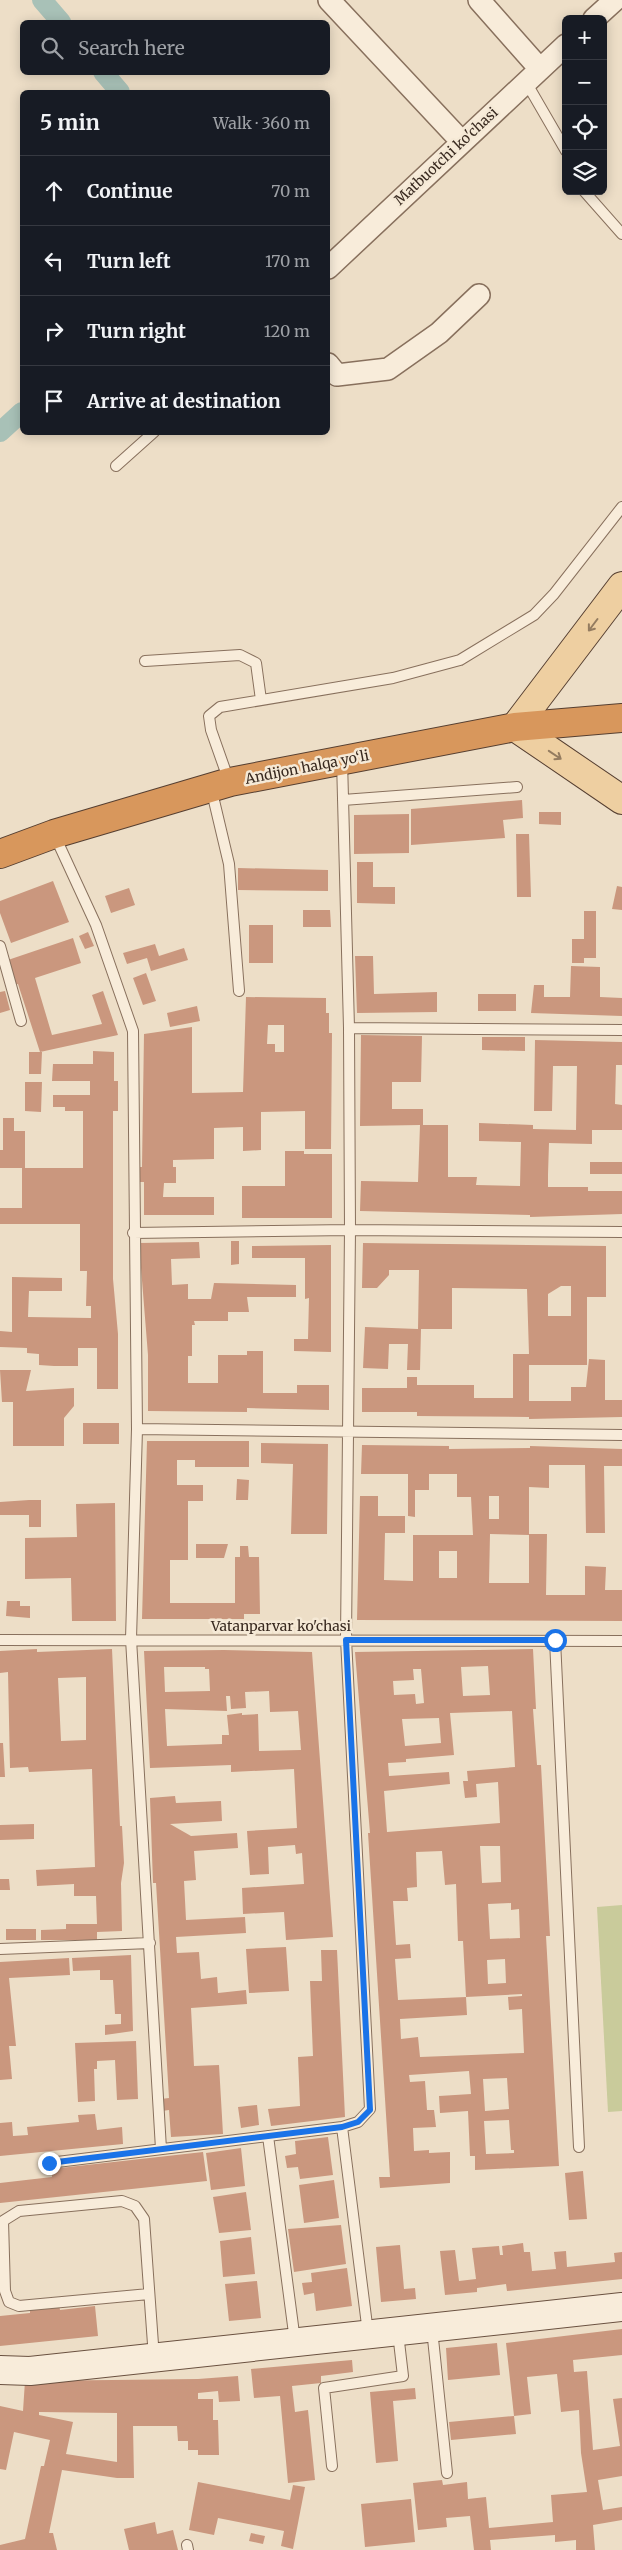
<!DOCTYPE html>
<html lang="en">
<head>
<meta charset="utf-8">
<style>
	:root { --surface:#171b24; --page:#242831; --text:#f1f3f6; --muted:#9ea1a6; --line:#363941 }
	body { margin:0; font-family:Merriweather,serif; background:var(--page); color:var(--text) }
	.controls { position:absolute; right:15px; top:15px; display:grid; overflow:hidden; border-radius:8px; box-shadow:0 2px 12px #0003 }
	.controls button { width:45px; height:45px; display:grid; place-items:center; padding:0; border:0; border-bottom:1px solid var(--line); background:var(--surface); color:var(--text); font:25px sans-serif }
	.stop { position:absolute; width:15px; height:15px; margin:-11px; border:4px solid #1a73e8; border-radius:50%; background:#fff }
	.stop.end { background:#1a73e8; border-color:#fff; box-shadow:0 1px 5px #0008 }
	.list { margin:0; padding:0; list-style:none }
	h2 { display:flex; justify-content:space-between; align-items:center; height:65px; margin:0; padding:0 20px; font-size:21px }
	h2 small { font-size:16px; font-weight:400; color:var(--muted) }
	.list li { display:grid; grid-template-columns:32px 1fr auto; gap:15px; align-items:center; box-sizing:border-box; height:70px; padding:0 20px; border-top:1px solid var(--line) }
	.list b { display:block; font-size:19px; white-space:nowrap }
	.list em { font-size:16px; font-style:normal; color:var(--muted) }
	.icon { flex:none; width:28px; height:28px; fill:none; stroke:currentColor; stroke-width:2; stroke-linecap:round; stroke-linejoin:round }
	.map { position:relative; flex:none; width:622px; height:2550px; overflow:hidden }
	.search { position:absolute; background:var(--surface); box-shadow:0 2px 12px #0003; left:20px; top:20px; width:310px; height:55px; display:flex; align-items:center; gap:12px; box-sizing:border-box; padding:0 18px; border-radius:8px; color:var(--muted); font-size:19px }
	.panel { position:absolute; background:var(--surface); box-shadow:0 2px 12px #0003; left:20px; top:90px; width:310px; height:345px; border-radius:8px }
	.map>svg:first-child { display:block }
	.green { fill:#c9cb9b }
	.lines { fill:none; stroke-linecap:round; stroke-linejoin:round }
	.canal { stroke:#a8c1b7; stroke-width:20 }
	.building { fill:#ca977e; fill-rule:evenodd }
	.lane-casing { stroke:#88705d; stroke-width:12 }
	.street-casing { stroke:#88705d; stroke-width:24 }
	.secondary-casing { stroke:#6a5140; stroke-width:30 }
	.primary-casing { stroke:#563f31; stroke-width:30 }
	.highway-casing { stroke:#563f31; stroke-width:30 }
	.lane { stroke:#f8ecda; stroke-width:10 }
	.street { stroke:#f8ecda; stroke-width:21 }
	.secondary { stroke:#f8ecda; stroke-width:28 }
	.primary { stroke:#eecfa1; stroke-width:28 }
	.highway { stroke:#d8975c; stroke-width:28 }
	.oneway { stroke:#947c60 }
	.route { stroke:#1a73e8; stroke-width:6 }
	.labels { text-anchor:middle; stroke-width:5; stroke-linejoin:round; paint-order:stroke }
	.street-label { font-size:14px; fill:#392a20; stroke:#f5e9d6 }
</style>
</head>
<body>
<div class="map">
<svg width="622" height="2550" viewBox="0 0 622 2550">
	<rect width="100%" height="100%" fill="#eddec7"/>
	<path class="green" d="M622 1905V2111L608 2112 597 1907Z"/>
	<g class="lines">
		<path class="canal" d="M42 0 61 22
			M103 72 120 92
			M0 432 22 412"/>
	</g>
	<path class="building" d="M522 800 523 818 503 820 505 838 411 845V809Z
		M539 812H561V825L539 824Z
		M409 814V853L354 854V815Z
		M516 834H529L531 897H517Z
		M357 862H373V887H395V904L357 903Z
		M238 868 328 870V891L238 890Z
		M53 881 69 922 11 943 0 913V901Z
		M617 886 622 887V910L612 909Z
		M129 888 135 905 111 913 105 896Z
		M303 910H330L331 927H303Z
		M584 911H596V958H584V963H572V939H584Z
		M249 925H273V963H249Z
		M88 932 94 946 85 949 79 936Z
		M73 938 81 963 35 978 52 1035 102 1024 92 995 103 991 118 1035 40 1052 18 984 13 985 5 961Z
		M155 944 159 956 184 948 188 960 151 971 147 958 127 964 123 953Z
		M355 956H373L374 994 437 992V1012L357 1013Z
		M571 966 600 967V997L622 998V1016L531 1013 534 985H544V997H570Z
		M146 973 156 1001 143 1005 133 978Z
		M5 991 10 1010 0 1013V992Z
		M478 994H516V1011H478Z
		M246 997 326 998V1013H329V1033H332L331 1149H305V1111L261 1112V1150L243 1151V1127L214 1128V1159L173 1160V1167H176V1183H164L163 1197H214V1215H144V1182H136V1167H142L144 1034 192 1027V1093L243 1092ZM268 1025H284V1052H275V1044H267Z
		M197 1006 200 1021 170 1027 167 1013Z
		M361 1035 422 1036 421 1082H392V1109H423V1125H448V1177H477L476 1185 520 1186 521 1142 479 1141V1123L533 1125V1129L576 1130 577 1066H553L552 1111H534L535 1040 622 1042V1065H616L615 1104 622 1105V1130H592V1144L549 1143 548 1174V1187H588V1191H622V1214L530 1217V1215L360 1211 361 1181 418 1182 420 1125 360 1126Z
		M482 1037H525V1051L482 1050Z
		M93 1051 114 1052V1081H118V1111H113V1279L118 1334V1389H97V1348H78V1366H54L39 1365V1354L27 1353V1348L0 1347V1331L12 1332V1277L62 1278V1291H29L28 1317 91 1318V1306H86L87 1271H80V1224H0V1208H22V1168H0V1150H3V1118H14V1131H25V1168H83V1111H65V1107H53V1095H90V1081H52L53 1064H93Z
		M29 1052H42L41 1074H29Z
		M25 1082H42L41 1112 25 1111Z
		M285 1151H304V1154H332V1218H242V1186H285Z
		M590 1162H622V1174H590Z
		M231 1241H239V1264L231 1265Z
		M199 1242 200 1258 171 1259 172 1285 188 1284V1299H211L214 1283 296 1285V1297H247L249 1312H228V1321H194L195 1325H192V1356H188V1383H218V1355H247V1351H263V1393H297V1385H329V1410L247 1408V1412L148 1411V1355L139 1243Z
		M363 1243 606 1246V1297H587V1365H529V1401H571V1387H586L589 1359 605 1360V1400H622V1417L529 1419V1417L417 1416V1412H362V1388H407V1377H417V1385H474V1398H513V1354H529L527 1289 452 1288V1329H421L420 1370H407L408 1344H389L388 1369 363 1368 365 1327 418 1329 419 1270H389V1275L377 1288H362ZM561 1286H571V1316H548V1294Z
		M331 1245V1352L294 1351V1339H308L309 1298 305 1299V1258H252V1246Z
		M0 1370H31L26 1391 74 1388V1406L64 1418V1446H13V1402H2Z
		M83 1423H119V1444H83Z
		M147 1441H249V1467H195V1460H177V1485H203V1501H188V1560H170V1603H235V1557H240V1546H248L249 1557H259L260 1614H244V1619H142Z
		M261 1443 328 1444 327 1534H291L293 1464 261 1463Z
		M362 1445 449 1446V1449L530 1448V1446L622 1449V1466H604L605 1533H586L585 1465H549V1488L529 1487V1534H547L546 1595H585V1566L606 1567 605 1590H622V1621L357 1620 360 1496H378V1516H405V1533H385L384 1580 413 1581V1535H473L471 1497H457V1474H429V1490H415V1517L408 1516V1474H361ZM489 1496H499V1519H489ZM490 1534 529 1535V1583H489ZM439 1551H457V1578H439Z
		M237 1479 249 1480 248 1500H236Z
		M29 1500H41V1527H29V1515H0V1502Z
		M115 1503 116 1621H72L71 1578 25 1579V1538L77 1537 76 1504Z
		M196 1544H228L224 1558H196Z
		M7 1601H20V1606H30V1618L6 1616Z
		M37 1649V1652L112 1649 120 1826H122L124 1863 121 1883 122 1931 97 1932V1940H41V1930L66 1929V1924H97L96 1896H74V1884L37 1886 36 1870 95 1867 92 1769 29 1772 28 1767 10 1768 8 1672 0 1673V1651ZM86 1677V1740L61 1741 58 1678Z
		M533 1649 536 1709H533L537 1765H541L550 1936H546L559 2166 475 2170V2156H470L468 2111 440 2113 439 2096 471 2094 469 2071 409 2075 410 2082 425 2081 427 2110H434L436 2127 413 2128 414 2151 429 2150V2153L450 2152V2183L380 2188 379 2177H390L368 1833H370L355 1652ZM488 1666 490 1695 463 1696 461 1667ZM413 1669H421L424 1703 416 1704 415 1694 394 1695 393 1681 414 1680ZM512 1711 515 1767 467 1771 468 1781H463L465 1798 477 1797 476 1784 498 1782 500 1823 387 1832 384 1791 450 1784 449 1772 389 1776 388 1763 406 1762V1759L454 1755 450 1713ZM439 1718 441 1743 405 1746 402 1719ZM480 1846H500L501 1882 482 1883ZM442 1851 445 1885 456 1884 458 1941H463L466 1997 522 1994V1996L508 1997 509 2010 522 2009 524 2053 420 2057 418 2037 401 2039 400 2019 467 2015 466 1997 398 2000 395 1959 411 1958 410 1944 396 1945 393 1901H408L407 1888 417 1887 416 1852ZM511 1903V1910L519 1909 520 1938 490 1939 488 1904ZM505 1959 506 1983 488 1984 487 1960ZM507 2078 509 2109 485 2111 483 2079ZM509 2120 511 2150H514V2153L486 2154 484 2121Z
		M224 1650 312 1652 333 1937 286 1940 284 1912 243 1914 242 1888 304 1884 302 1853 296 1854 295 1845 268 1847 269 1874 250 1875 247 1831 297 1828 294 1769 231 1772V1765L150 1768 144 1651ZM164 1667H205V1669H209L210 1691 165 1692ZM269 1691 270 1712 298 1711 301 1750 259 1751 258 1714 242 1715V1713L227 1715 229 1735H222V1744L167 1746 165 1709 227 1711 226 1696H230L231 1709 246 1708 245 1692Z
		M0 1743H3L5 1777H0Z
		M175 1796 176 1803 221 1801 222 1821 170 1824 191 1836 237 1833 238 1848 194 1851 196 1880 184 1881 186 1920 245 1917 246 1933 176 1937 177 1953 199 1952 201 1979 217 1977 218 1993 246 1990 247 2004 191 2008 194 2066 219 2065 223 2134 171 2137 169 2110 162 2111 161 2099 169 2098 156 1883H153L150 1798Z
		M34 1824V1839L0 1840V1825Z
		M0 1879H9L10 1890H0Z
		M6 1929H36V1940H6Z
		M286 1947 289 1991 249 1993 246 1949Z
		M321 1950H337L345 2117 271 2126 268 2109 300 2106 298 2057 313 2056 310 1981H322Z
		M131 1955 133 2031 105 2035V2025L121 2024V2014H115L113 1980H100V1970L73 1971 72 1958Z
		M69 1958 70 1975 9 1978 16 2046H9L12 2079 0 2080V1962Z
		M136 2041 138 2099 117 2100 115 2060 97 2061V2069H94L95 2101 78 2102 75 2043Z
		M257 2105 259 2125 241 2128 238 2107Z
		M95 2114 97 2130 122 2127 123 2144 0 2156V2123L12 2122 13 2136 28 2135 27 2127 79 2122 78 2115Z
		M328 2137 333 2175 300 2179 298 2167 287 2168 285 2156 296 2154 295 2141Z
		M241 2148 245 2186 211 2190 206 2153Z
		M203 2152 207 2181 0 2203V2183L52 2177 51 2169Z
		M583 2171 587 2219 569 2220 565 2173Z
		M334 2180 339 2218 304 2223 299 2185Z
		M246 2192 251 2230 219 2233 213 2197Z
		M341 2225 346 2264 294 2272 288 2229Z
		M251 2237 255 2274 223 2277 220 2241Z
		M523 2243 524 2252H530L532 2271 556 2269 554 2252 566 2251 567 2267 615 2262 614 2253 622 2252V2279L507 2291 506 2284 477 2288V2292L445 2295 440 2251 455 2250 459 2281 476 2279 472 2248 499 2246 500 2255H503L502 2246Z
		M400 2245 404 2289 415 2288 416 2299 381 2302 376 2247Z
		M347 2268 352 2306 316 2311 314 2293 304 2295 302 2283 312 2282 311 2273Z
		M257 2281 261 2318 229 2321 225 2284Z
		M59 2305 60 2310 95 2306 98 2336 0 2346V2316L30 2313V2308Z
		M622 2329V2355L573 2360 574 2372 587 2371 593 2450 620 2446 613 2399 622 2398V2476L598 2480 603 2510 622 2507V2520L593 2525 595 2550H576V2540L555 2542V2535L490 2540 491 2550H474L470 2516 446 2518 447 2527 418 2530 413 2483 442 2480 443 2485 467 2482 468 2499 486 2497 489 2528 553 2522 551 2495 587 2492 581 2453 579 2410 561 2412 557 2374 527 2377 531 2414 514 2416 506 2343Z
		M497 2343 500 2375 448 2380 446 2348Z
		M352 2360 353 2372 321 2376V2383L292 2386 295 2412 308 2410 315 2480 288 2483 280 2396 254 2398 251 2369Z
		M238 2376 240 2401 219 2402 218 2391 198 2393V2399H213V2420H218L219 2455H198V2450H188V2441H178L177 2426H133L134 2478H117L62 2470 49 2533H53L57 2550H0V2545L25 2539 41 2466H44L50 2440 14 2432 6 2470 0 2469V2406L23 2411 25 2381 198 2379ZM39 2412 117 2413V2462L66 2454 73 2422 39 2415Z
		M415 2388 416 2399 393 2401 398 2461 376 2463 370 2392Z
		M514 2416 516 2434 451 2440 449 2422Z
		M198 2482 290 2500 293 2485 305 2487 293 2549 281 2546 284 2531 218 2518 214 2535 189 2530Z
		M411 2499 415 2542 365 2547 361 2504Z
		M155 2522 157 2534 173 2530 178 2550H129L124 2529Z
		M251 2533 265 2536 263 2544 249 2541Z"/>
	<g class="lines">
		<defs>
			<path id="lane" d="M526 82 566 151
				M584 191 622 234
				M116 466 154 432
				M145 661 240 655 256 663 261 700
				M229 781 211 730 209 716 220 707 393 678 460 660 534 615 554 594 622 507
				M211 788 229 864 239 991
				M343 800 517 787
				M54 834 96 925 133 1031 137 1429 131 1639 161 2149
				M0 946 21 1021
				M349 1028 622 1030
				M133 1233 350 1230 622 1232
				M137 1429 622 1435
				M0 1640 622 1641
				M555 1640 579 2147
				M0 1949 150 1943
				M342 2127 368 2333
				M268 2136 295 2341
				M49 2163 342 2127 358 2122 370 2109 346 1639 350 1230 349 1028 342 760
				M149 2294 19 2306 9 2302 5 2291 3 2221 19 2211 122 2201 135 2206 144 2219 154 2358
				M432 2329 447 2473
				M332 2466 324 2388 403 2376 398 2333
				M187 2545 188 2550"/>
			<path id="street" d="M329 0 462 142
				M479 0 540 69
				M594 19 615 0
				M328 268 566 45
				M328 364 337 375 388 369 439 333 479 295"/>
			<path id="secondary" d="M0 2370 30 2371 622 2307"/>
			<path id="primary" d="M622 586 515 727 622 800"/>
			<path id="highway" d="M0 854 54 834 230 782 515 727 622 718"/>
		</defs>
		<use href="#lane" class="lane-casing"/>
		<use href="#street" class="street-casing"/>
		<use href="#secondary" class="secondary-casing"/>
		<use href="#primary" class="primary-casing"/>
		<use href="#highway" class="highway-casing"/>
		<use href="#lane" class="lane"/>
		<use href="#street" class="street"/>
		<use href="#secondary" class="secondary"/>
		<use href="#primary" class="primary"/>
		<use href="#highway" class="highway"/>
	</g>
	<defs><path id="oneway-shaft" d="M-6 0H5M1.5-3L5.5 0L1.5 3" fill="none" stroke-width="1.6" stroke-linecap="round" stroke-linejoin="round" transform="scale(1.25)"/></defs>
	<g class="oneway">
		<use href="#oneway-shaft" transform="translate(593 625) rotate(127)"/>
		<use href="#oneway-shaft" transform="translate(555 755) rotate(34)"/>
	</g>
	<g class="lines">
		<path class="route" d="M49 2163 342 2127 358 2122 370 2110 346 1640H555"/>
	</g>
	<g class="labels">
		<g class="street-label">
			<text transform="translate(446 156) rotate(-43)" y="5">Matbuotchi ko'chasi</text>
			<text transform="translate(307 767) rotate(-11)" y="5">Andijon halqa yo‘li</text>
			<text x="281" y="1631">Vatanparvar ko'chasi</text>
		</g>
	</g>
</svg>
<div class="controls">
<button>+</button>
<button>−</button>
<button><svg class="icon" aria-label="locate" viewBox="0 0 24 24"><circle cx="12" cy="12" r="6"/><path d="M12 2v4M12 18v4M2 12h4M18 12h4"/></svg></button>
<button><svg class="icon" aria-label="layers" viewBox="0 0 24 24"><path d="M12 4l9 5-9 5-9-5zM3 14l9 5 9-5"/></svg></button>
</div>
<div class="stop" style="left:555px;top:1640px"></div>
<div class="stop end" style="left:49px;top:2163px"></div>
<div class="search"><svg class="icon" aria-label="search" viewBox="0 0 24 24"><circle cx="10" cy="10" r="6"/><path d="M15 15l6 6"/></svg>Search here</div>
<section class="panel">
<h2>5 min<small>Walk · 360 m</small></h2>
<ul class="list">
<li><svg class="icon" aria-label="ahead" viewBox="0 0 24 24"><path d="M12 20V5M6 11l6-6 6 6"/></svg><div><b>Continue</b></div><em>70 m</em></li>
<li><svg class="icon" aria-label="left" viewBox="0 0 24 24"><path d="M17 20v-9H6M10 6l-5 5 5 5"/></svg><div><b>Turn left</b></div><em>170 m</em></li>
<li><svg class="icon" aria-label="right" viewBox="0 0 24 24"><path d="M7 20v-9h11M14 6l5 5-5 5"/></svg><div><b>Turn right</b></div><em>120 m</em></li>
<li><svg class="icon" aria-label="arrive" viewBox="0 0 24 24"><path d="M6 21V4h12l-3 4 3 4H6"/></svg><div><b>Arrive at destination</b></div></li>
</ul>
</section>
</div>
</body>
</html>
